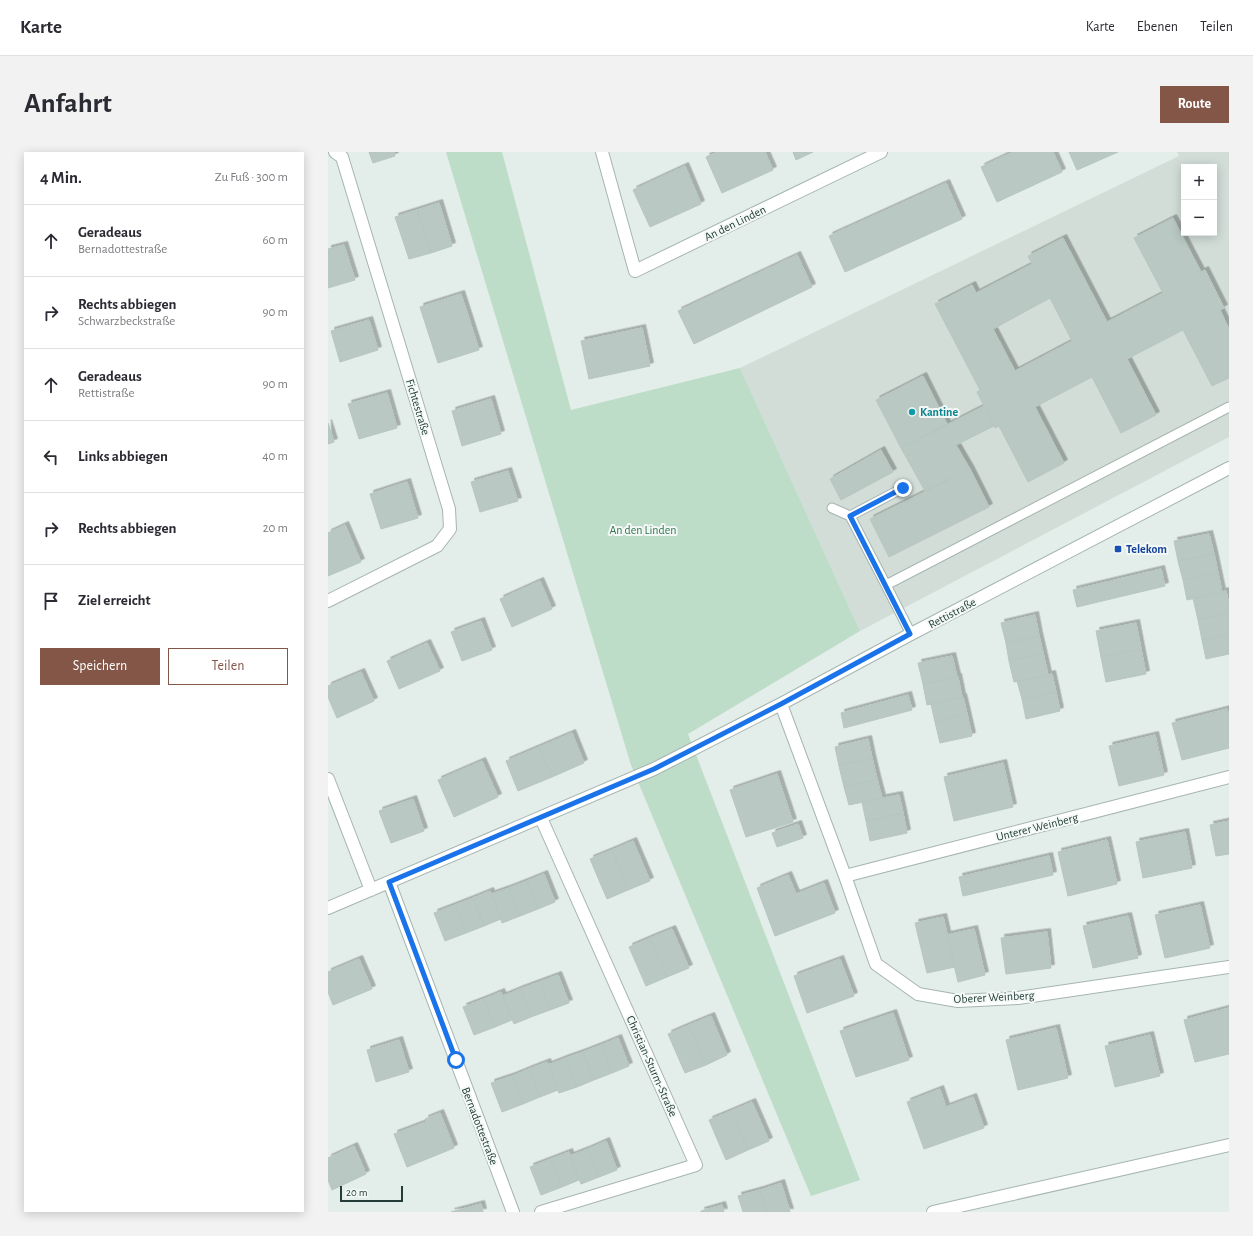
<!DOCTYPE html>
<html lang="de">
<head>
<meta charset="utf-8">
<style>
	:root { --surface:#fff; --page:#f2f2f3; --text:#2b2b33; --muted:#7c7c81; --line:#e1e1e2; --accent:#835647 }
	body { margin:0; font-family:"Alegreya Sans",sans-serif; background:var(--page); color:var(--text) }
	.controls { position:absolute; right:12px; top:12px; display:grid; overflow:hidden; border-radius:0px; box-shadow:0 2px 10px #0003 }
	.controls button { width:36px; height:36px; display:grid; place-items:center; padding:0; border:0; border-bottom:1px solid var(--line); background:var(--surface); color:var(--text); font:20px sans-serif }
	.scale { position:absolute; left:12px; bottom:10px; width:63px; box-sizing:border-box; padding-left:4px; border:2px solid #233e38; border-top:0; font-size:11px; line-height:14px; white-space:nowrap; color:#233e38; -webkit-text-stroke:3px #f4f9f7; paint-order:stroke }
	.stop { position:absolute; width:12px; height:12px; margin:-9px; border:3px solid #1a73e8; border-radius:50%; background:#fff }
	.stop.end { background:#1a73e8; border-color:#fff; box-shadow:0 1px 4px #0008 }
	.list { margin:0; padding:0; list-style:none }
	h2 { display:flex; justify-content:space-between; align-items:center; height:52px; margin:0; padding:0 16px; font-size:17px }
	h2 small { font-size:13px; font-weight:400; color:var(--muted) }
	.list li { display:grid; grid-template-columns:26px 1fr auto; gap:12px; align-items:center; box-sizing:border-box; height:72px; padding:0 16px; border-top:1px solid var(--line) }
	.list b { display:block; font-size:15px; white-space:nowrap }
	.list p { margin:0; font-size:13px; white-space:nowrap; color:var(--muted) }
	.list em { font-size:13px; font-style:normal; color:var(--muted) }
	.actions { display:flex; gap:8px; padding:12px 16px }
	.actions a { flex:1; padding:9px 0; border:1px solid var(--accent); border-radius:0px; text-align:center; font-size:14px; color:var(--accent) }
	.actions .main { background:var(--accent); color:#fff }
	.icon { flex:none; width:22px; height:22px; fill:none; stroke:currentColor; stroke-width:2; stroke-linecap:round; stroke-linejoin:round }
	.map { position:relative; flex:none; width:901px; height:1060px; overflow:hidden; border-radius:0px }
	header { display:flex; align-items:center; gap:24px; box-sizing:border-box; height:56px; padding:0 20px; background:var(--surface); border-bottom:1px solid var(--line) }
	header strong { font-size:19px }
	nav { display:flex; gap:22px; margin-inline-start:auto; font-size:14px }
	.intro { display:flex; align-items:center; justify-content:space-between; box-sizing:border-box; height:96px; padding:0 24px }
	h1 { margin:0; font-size:28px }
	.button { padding:10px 18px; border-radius:0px; background:var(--accent); color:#fff; font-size:14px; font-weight:700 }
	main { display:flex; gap:24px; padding:0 24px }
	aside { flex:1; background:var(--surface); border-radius:0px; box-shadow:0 2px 10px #0003 }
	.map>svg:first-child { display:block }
	.built { fill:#d2ddd8; fill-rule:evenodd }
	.green { fill:#bdddc8 }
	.building { fill:#b9c8c2; stroke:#b6c6c0; fill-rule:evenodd; filter:url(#shadow) }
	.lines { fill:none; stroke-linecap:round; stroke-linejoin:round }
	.lane-casing { stroke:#a6b5b0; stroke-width:11 }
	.street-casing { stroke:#a6b5b0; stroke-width:14 }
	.lane { stroke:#fff; stroke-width:9 }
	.street { stroke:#fff; stroke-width:12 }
	.route { stroke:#1a73e8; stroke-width:5 }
	.culture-dot { fill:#0f9aa8; stroke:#f4f9f7; stroke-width:1.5 }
	.transit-dot { fill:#1a4fb4; stroke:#f4f9f7; stroke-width:1.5 }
	.labels { text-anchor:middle; stroke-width:4; stroke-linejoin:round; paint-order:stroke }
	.street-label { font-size:12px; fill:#233e38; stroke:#f4f9f7 }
	.culture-label { font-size:12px; font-weight:bold; fill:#0d838f; stroke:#f4f9f7; text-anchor:start }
	.park-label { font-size:12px; fill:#2e744d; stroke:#f4f9f7 }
	.transit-label { font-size:12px; font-weight:bold; fill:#164399; stroke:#f4f9f7; text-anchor:start }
</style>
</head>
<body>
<header>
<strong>Karte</strong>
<nav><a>Karte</a><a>Ebenen</a><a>Teilen</a></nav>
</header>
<div class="intro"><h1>Anfahrt</h1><a class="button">Route</a></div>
<main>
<aside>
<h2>4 Min.<small>Zu Fuß · 300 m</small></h2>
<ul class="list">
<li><svg class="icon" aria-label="ahead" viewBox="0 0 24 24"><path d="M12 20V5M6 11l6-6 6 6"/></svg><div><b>Geradeaus</b><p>Bernadottestraße</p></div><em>60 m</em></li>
<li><svg class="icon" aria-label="right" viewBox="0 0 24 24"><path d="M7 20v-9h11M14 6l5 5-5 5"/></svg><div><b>Rechts abbiegen</b><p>Schwarzbeckstraße</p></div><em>90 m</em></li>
<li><svg class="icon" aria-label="ahead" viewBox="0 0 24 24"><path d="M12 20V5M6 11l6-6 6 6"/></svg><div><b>Geradeaus</b><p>Rettistraße</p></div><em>90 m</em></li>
<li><svg class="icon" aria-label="left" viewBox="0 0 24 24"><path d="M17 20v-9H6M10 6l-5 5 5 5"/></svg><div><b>Links abbiegen</b></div><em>40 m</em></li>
<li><svg class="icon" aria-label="right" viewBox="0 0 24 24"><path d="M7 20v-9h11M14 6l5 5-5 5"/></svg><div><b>Rechts abbiegen</b></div><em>20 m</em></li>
<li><svg class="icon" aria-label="arrive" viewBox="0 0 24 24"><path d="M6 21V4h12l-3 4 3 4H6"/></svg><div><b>Ziel erreicht</b></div></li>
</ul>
<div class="actions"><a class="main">Speichern</a><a>Teilen</a></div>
</aside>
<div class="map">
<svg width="901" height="1060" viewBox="0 0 901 1060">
	<defs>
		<filter id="shadow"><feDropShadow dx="3.5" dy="-3.5" stdDeviation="0" flood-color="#0004"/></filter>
	</defs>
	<rect width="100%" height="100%" fill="#e3ede9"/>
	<path class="built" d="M849 0H901V285L532 479 412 216 851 4ZM856 15H886V81H856Z"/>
	<path class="green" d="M118 0H174L243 258 412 216 532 479 360 582 532 1028 483 1044 303 613Z"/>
	<path class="building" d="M41 0H66L67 4 45 11Z
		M389 0H437L445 18 394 41 378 5Z
		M465 0H485L468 8Z
		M685 0H725L734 20 669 50 653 15Z
		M741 0H790L749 18Z
		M357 14 373 52 322 75 305 38Z
		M618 31 634 67 517 120 501 84Z
		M111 51 124 94 103 101 89 58Z
		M89 58 103 101 81 107 67 65Z
		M845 66 873 120 877 118 896 156 892 158 901 177V226L884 234 855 178 799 207 828 263 793 281 764 225 707 255 736 311 700 330 671 274 667 276 649 240 652 238 607 152 644 133 648 141 704 112 700 104 735 86 779 170 835 141 806 86ZM722 146 744 189 687 219 665 177Z
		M16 93 27 128 0 136V97Z
		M469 103 484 135 366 192 350 159Z
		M133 142 151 198 110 211 92 155Z
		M41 168 50 198 12 210 3 179Z
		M314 176 322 214 261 227 253 189Z
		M595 224 619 272 573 296 548 248Z
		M59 241 69 276 31 287 20 252Z
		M163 247 173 282 134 294 124 259Z
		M656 254 666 274 628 293 642 317 597 339 573 296Z
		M0 271 6 290 0 292Z
		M553 298 565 320 513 348 502 327Z
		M642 317 661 355 561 405 542 367Z
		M180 319 190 349 152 360 143 330Z
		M79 330 90 366 53 377 42 342Z
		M17 373 33 410 0 424V381Z
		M881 382 886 402 850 409 846 389Z
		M886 402 890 421 855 428 850 409Z
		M833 417 837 434 749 455 745 438Z
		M890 421 894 440 859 448 855 428Z
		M212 429 224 457 184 475 172 447Z
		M898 439 901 452V461L870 468 865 446Z
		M901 461V482L874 488 870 468Z
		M707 463 711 484 678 491 673 471Z
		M153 469 164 498 134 509 123 480Z
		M808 471 813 497 773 505 768 479Z
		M901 482V502L878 507 874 488Z
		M711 484 715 501 681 509 678 491Z
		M99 491 112 519 71 537 59 509Z
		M813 497 818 522 778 530 773 505Z
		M715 501 720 523 686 530 681 509Z
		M624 504 629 525 595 532 590 511Z
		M33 520 46 549 9 566 0 545V534Z
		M724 522 728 540 694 547 689 529Z
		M629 525H630L634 545 599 553 595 532Z
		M728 540 732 559 698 567 694 547Z
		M580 543 584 558 516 576 513 561Z
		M635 545 639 562 607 570 603 552Z
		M899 557 901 565V596L854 608 844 571Z
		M639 562 644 584 612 591 607 570Z
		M244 581 256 611 224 625 211 595Z
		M827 583 836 623 791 634 781 594Z
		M540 587 544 606 511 614 507 595Z
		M211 595 224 625 190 639 178 609Z
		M544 606 549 627 516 635 511 614Z
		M154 609 170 645 126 665 110 628Z
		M675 611 685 655 626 669 616 625Z
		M449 622 465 670 418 685 402 638Z
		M549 627 554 646 521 653 516 635Z
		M571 643 575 661 538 669 534 650Z
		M85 647 96 679 63 691 51 659Z
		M575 661 579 681 542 689 538 669Z
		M901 669V702L888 704 882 673Z
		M470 672 475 686 449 695 444 681Z
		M857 680 864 716 815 726 808 690Z
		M779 688 789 732 740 744 730 700Z
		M305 689 322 729 300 738 284 698Z
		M284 698 300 738 279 747 262 707Z
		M721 704 725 723 635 744 631 725Z
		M216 722 227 750 210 757 199 729Z
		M460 723 468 742 496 731 507 761 447 784 429 736Z
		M199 729 210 757 192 764 181 736Z
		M181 736 192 764 174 771 164 742Z
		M162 739 173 767 156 774 145 746Z
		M145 746 156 774 138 781 127 753Z
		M127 753 138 781 117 789 106 761Z
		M872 753 882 796 837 806 827 763Z
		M800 764 810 806 765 816 755 774Z
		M615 765 627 815 599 821 587 771Z
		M344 777 361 816 339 825 322 786Z
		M646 777 657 823 630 830 619 783Z
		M719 780 723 816 678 822 673 786Z
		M322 786 339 825 318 834 301 795Z
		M31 807 44 837 5 853 0 840V820Z
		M512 807 526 844 479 861 466 824Z
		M230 823 241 851 222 858 211 830Z
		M211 830 222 858 203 865 192 837Z
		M192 837 203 865 186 872 175 844Z
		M173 840 184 868 167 875 156 847Z
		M156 847 167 875 146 883 135 855Z
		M901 856V902L867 910 856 868Z
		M565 861 581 908 528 925 512 879Z
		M383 864 399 903 378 913 361 873Z
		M361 873 378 913 357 921 340 882Z
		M728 876 740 926 690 938 678 888Z
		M822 883 832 924 787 935 777 894Z
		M290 886 301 914 284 921 273 893Z
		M71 888 81 920 48 930 39 898Z
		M273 893 284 921 266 928 255 900Z
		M255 900 266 928 249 935 238 906Z
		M238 906 249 935 231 941 220 913Z
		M219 910 230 938 212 945 201 917Z
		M201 917 212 945 195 952 184 924Z
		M184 924 195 952 174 960 163 931Z
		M612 937 618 955 645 945 656 976 596 997 579 950Z
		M424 950 441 989 420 998 403 959Z
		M403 959 420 998 398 1008 381 968Z
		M112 961 126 996 79 1015 66 982 98 970 97 967Z
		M278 989 289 1018 271 1025 260 997Z
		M26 994 38 1022 4 1038 0 1028V1006Z
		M260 997 271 1025 253 1032 242 1004Z
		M241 1000 251 1028 234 1035 223 1007Z
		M223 1007 234 1035 213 1043 202 1015Z
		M453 1031 462 1060H439L432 1038Z
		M432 1038 439 1060H415L410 1044Z
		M153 1052 155 1060H123Z
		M394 1053 396 1060H373V1059Z"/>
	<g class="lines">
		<defs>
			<path id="lane" d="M504 356 522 364 558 433
				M522 364 575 336
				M583 482 558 433 901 255"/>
			<path id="street" d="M274 0 307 119 553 0
				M0 449 109 394 122 377 121 357 14 5 7 0
				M453 552 517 724 548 812 590 842 630 849 690 846 901 815
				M0 627 43 738
				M517 724 901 625
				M61 730 185 1060
				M0 756 326 617 453 552 583 482 901 316
				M213 1060 368 1013 213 666
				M605 1060 901 993"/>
		</defs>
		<use href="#lane" class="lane-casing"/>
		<use href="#street" class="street-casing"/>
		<use href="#lane" class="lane"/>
		<use href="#street" class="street"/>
	</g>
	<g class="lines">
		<path class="route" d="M128 908 61 730 326 617 453 552 582 482 522 364 575 336"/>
	</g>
	<circle class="culture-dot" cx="584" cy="260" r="4"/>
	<rect class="transit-dot" x="786" y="393" width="8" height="8" rx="2"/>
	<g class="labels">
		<g class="street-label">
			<text transform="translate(407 71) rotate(-26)" y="4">An den Linden</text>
			<text transform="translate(90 255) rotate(73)" y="4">Fichtestraße</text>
			<text transform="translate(624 461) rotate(-28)" y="4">Rettistraße</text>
			<text transform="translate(709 675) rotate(-14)" y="4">Unterer Weinberg</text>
			<text transform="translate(666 845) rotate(-3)" y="4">Oberer Weinberg</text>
			<text transform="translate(324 914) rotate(66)" y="4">Christian-Sturm-Straße</text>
			<text transform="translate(152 974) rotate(69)" y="4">Bernadottestraße</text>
		</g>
		<g class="culture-label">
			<text x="592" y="264">Kantine</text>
		</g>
		<g class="park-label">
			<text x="315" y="382">An den Linden</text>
		</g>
		<g class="transit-label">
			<text x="798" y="401">Telekom</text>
		</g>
	</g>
</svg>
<div class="controls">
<button>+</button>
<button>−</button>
</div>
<div class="scale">20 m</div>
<div class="stop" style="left:128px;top:908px"></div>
<div class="stop end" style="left:575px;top:336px"></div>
</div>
</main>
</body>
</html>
